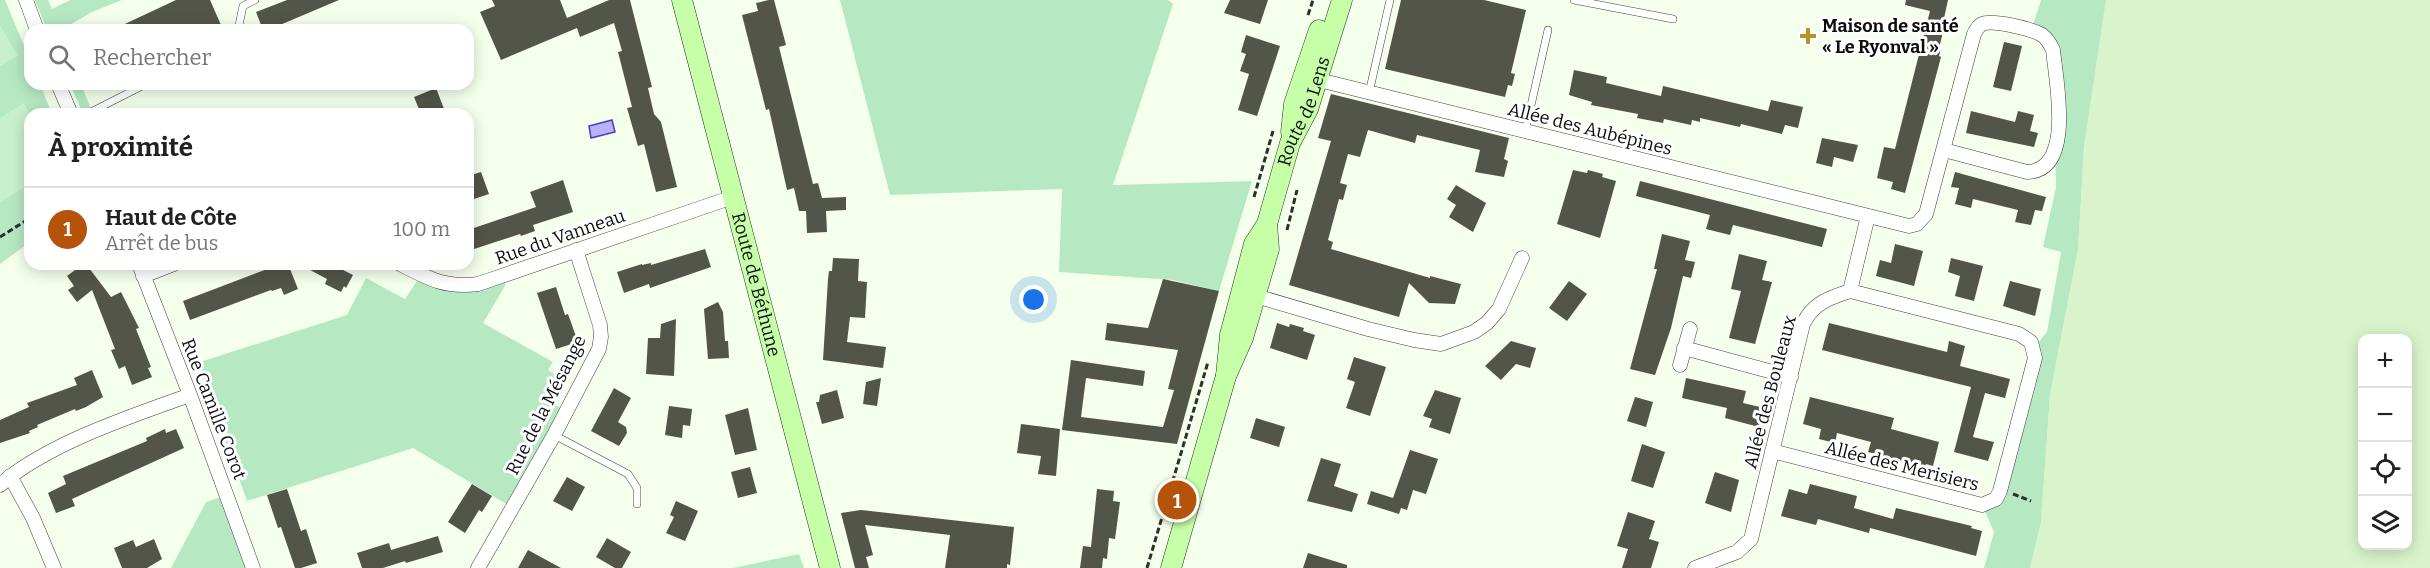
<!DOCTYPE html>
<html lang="fr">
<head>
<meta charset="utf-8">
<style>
	:root { --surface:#fff; --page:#f2f2f2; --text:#202124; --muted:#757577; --line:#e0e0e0; --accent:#b45309 }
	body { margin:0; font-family:Bitter,serif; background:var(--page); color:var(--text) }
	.controls { position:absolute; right:18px; bottom:18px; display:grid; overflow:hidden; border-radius:12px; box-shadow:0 3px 15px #0003 }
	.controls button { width:54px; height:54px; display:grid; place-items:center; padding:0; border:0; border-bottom:2px solid var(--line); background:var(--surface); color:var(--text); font:30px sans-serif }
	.you { position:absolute; left:1034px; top:300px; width:21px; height:21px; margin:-15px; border:4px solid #fff; border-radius:50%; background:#1a73e8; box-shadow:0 0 0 9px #1a73e833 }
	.badge { display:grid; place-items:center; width:39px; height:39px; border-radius:50%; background:var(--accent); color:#fff; font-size:20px; font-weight:700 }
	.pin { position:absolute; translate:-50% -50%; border:3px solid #fff; box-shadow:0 2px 6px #0006 }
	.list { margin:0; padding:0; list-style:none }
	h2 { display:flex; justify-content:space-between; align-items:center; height:78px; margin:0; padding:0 24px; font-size:26px }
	h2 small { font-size:20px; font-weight:400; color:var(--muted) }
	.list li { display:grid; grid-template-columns:39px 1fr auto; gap:18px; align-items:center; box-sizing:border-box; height:84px; padding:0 24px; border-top:2px solid var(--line) }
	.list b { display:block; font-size:22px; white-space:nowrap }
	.list p { margin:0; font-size:20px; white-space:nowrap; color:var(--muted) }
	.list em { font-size:20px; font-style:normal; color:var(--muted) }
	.icon { flex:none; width:33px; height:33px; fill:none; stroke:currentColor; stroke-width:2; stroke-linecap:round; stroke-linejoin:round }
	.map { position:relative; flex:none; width:2430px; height:568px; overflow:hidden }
	.search { position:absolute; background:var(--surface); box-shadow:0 3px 15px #0003; left:24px; top:24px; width:450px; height:66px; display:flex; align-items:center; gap:15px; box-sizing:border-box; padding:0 21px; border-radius:18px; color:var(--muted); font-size:22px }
	.panel { position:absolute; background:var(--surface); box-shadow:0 3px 15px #0003; left:24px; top:108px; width:450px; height:162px; border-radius:18px }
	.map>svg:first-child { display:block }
	.farmland { fill:#d9f4cc; fill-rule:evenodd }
	.green { fill:#b6e9c2 }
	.pitch { fill:#c8f0cc }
	.water { fill:#bab1f6; stroke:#5038cd; stroke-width:1.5 }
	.building { fill:#535549 }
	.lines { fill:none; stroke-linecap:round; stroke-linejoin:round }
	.service-casing { stroke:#3f3f3f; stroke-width:8 }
	.minor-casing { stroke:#3f3f3f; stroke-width:15 }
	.secondary-casing { stroke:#2e2e2e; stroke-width:21 }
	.path { stroke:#2e2e2e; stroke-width:3; stroke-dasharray:6 3; stroke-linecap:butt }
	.service { stroke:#fff; stroke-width:7 }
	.minor { stroke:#fff; stroke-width:14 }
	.secondary { stroke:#c6ffa7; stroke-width:20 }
	.poi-dot { fill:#bc9125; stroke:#fff; stroke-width:2 }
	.labels { text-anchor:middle; stroke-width:6; stroke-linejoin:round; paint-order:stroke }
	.poi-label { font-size:18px; font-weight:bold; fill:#0c0c0c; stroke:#fff; text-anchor:start }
	.street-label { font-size:18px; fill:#0c0c0c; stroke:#fff }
</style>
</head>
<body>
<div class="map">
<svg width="2430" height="568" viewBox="0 0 2430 568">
	<rect width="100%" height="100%" fill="#f4ffec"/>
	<path class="farmland" d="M2106 0H2430V568H2030L2041 522 2050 395 2078 249 2084 147ZM2362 338H2408V546H2362Z"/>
	<path class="green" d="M0 0H5L30 60V84H40L52 114H30V242L0 264Z
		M35 0H48L52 9 70 0H122L92 12 61 30H47Z
		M840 0H1168L1173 4 1113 185 1252 181 1219 291 1173 280 1059 272 1062 189 890 195Z
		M2041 0H2106L2084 147 2078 249 2050 395 2041 522 2030 568H1984L1994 532 1982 505 1996 499 2034 348 2047 332 2061 252 2043 247 2056 187 2053 50 2031 31Z
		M70 84H81L93 114H83Z
		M506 274 505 286 483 323 553 362 548 370 558 376 544 398 566 411 513 508 413 448 247 501 197 363 347 315 366 278 405 299 421 275 436 282Z
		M227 495 253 568H171L206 502Z
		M799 554 804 568H733Z"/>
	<path class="pitch" d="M0 25 18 56 0 66Z
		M24 103 30 114V184L0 202V118Z"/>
	<path class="water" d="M612 120 615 132 591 138 589 126Z"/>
	<path class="building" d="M176 0H210L221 25 212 30H112Z
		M287 0H339L268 30H263L256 12Z
		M492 0H560L567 18 609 0H630L652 87 648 88 654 114 661 122 677 187 656 192 644 144 638 146 627 108 632 107 618 52 622 51 614 23 580 37 577 28 501 60 480 12 495 6Z
		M769 0H774L786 45 779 47 813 184 818 183 822 198 846 197V210L826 211 827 232 807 233 806 211H799L794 188 787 190 769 109 766 110 742 15 758 11 756 3Z
		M1230 0H1268L1260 24 1224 13Z
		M1401 0H1484L1526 10 1511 73 1515 74 1512 86 1508 85 1505 97 1385 69Z
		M1906 0H1948L1941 32H1943L1939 48H1941L1939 56 1941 57 1905 193 1891 189 1893 182 1877 178 1884 147 1895 149 1930 11 1905 5Z
		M1246 35 1280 46 1257 116 1238 110 1249 74 1240 71 1246 54 1241 52Z
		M2004 42 2022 46 2011 91 1993 87Z
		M1574 70 1607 77 1606 83 1661 96 1663 86 1768 111 1771 100 1803 107 1798 128 1785 125 1782 134 1741 124 1740 127 1700 118V122L1692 120 1691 125 1664 119 1663 123 1637 118 1638 114 1591 105 1592 102 1569 95Z
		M436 88 446 114H421L414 97Z
		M1331 94 1509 138 1504 159 1508 161 1504 177 1475 172 1480 150 1417 135 1415 143 1368 130 1360 157 1348 154 1340 183 1347 185 1343 200 1339 199 1328 240 1333 242 1331 249 1430 278V276L1461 284 1455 304 1429 303 1409 283 1399 317 1289 285 1331 141 1318 138Z
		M1971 111 2015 122 2018 111 2034 115 2030 131 2038 133 2034 147 1966 133Z
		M1822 138 1858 145 1853 162 1834 157 1832 167 1816 163Z
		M1573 170 1587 173 1588 170 1603 174 1602 177 1616 181 1600 238 1557 224Z
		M481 172 489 194 468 201V176Z
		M1955 172 2046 197 2042 211 2035 210 2031 225 2015 222 2018 210 1973 199 1971 208 1955 204 1959 188 1951 187Z
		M563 180 573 212 533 225 535 231 521 236 520 234 468 251V230L536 207 530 192Z
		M1640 181 1827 229 1822 247 1733 225 1730 235 1706 229 1710 215 1636 196Z
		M1456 185 1486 203 1473 232 1449 217 1456 205 1447 199Z
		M1662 234 1690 241 1685 260 1695 262 1691 278 1683 276 1671 328 1655 375 1630 369 1657 269H1654Z
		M1895 244 1923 251 1914 286 1876 276 1880 260 1891 263Z
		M705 249 711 267 650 288 649 284 624 293 617 272 642 264V265L651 263V265Z
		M1739 254 1767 261 1762 280 1772 282 1755 344 1729 338 1741 291 1731 289Z
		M833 258 859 259 858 281 867 282 865 318 850 317 847 342 886 347 883 368 823 360 828 279 829 271H832Z
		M1951 258 1983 266 1974 301 1955 296 1960 276 1948 272Z
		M83 264H86L111 297 121 292 139 328 136 329 151 367 148 368 152 377 132 385 125 366 119 369 111 350 115 349 92 290 77 302 68 290 74 286 67 276Z
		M280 264H288L298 289 284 295 281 288 272 291 271 290 190 320 183 301Z
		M299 264H331L353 275 346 288 344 286 341 292 325 284 327 279Z
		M1163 279 1219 291 1177 444 1062 430 1071 360 1145 371 1143 386 1086 378 1081 417 1163 427 1174 390 1168 389 1178 350 1105 340 1107 323 1148 328Z
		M1569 281 1587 294 1567 321 1549 308Z
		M2010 281 2041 289 2035 316 2003 306Z
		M556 287 565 315 568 314 578 342 556 349 537 293Z
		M718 302 723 312 725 341H728L729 358 708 359 704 309Z
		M676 319 674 376 646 374 648 338H660L661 324Z
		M1277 323 1289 327 1290 324 1304 328 1303 331 1315 335 1307 360 1270 348Z
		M1829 323 1947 352 1949 341 1965 346 1960 366 2010 379 2005 398 1985 393 1973 437 1994 442 1988 461 1954 452 1971 387 1822 350Z
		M1511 341 1536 348 1530 368 1516 364 1501 380 1485 366Z
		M1354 357 1386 367 1370 416 1346 408 1355 382 1347 379Z
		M92 370 103 397 86 407 76 411 75 409 37 425 38 427 29 431 30 433 0 443V420L29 407 27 403 77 385 74 378Z
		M881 378 877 406 863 404 866 382Z
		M1686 378 1746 391 1743 403 1764 408 1759 427 1725 418 1727 408 1682 398Z
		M614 388 631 398 618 422 626 427 627 433 619 446 591 431Z
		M837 390 844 418 822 424 816 402H819L820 395Z
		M1435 390 1461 398 1450 434 1429 427 1432 419 1423 416Z
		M1635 397 1653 402 1646 427 1627 421Z
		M1810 397 1894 418 1891 429 1939 442 1933 466 1926 464 1925 467 1868 452 1871 442 1837 433 1835 443 1819 439 1821 429 1803 424Z
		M669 406 692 409 690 426 683 425 682 438 665 435Z
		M748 408 757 450 735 455 725 415Z
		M1256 418 1285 427 1279 447 1250 438Z
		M1021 424 1060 429 1056 476 1038 474 1041 456 1017 453Z
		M165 429 166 433 176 429 184 448 72 499 75 506 56 513 48 493 66 484 63 476 147 441 146 438Z
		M1642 444 1665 452 1653 488 1631 481Z
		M1410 450 1438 459 1426 494 1413 490 1407 510 1401 508 1399 514 1367 504 1371 491 1393 498Z
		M1321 458 1341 464 1334 486 1358 494 1352 512 1307 501Z
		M750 467 757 493 738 498 731 472Z
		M1715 472 1739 480 1731 512 1705 503Z
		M567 477 585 487 572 511 553 501Z
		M472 484 492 496 482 512 479 510 465 533 448 522Z
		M1810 484 1857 496 1854 508 1893 519 1896 508 1972 526 1971 528 1982 531 1976 556 1870 528 1869 533 1818 519 1816 525 1781 516 1789 489 1807 494Z
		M287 489 301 531 306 529 317 563 301 568H295L281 527 278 528 267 495Z
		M1097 489 1114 491 1113 501 1120 502 1115 539 1109 538 1107 559 1103 558 1102 568H1080L1083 546 1091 547Z
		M676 501 698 511 685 541 666 533 674 517 670 515Z
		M861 510 1014 527 1010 565 1007 564V568H945L950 535 865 525 873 555 866 557 869 568H855L841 513Z
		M1628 512 1655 521 1649 539 1659 542 1651 568H1622L1628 549 1617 546Z
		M438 536 443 552 406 563 405 561 383 568H362L357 553 389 543 391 550Z
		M607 538 631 552 622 568H615L596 557Z
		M154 539 162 559 147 568H122L114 548 133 540 136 547Z
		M528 550 561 568H518Z
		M1308 553 1347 565V568H1303Z"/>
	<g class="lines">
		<defs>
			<path id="service" d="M1574 0 1673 19
				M238 30 243 6 255 0
				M1369 93 1390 0
				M87 114 146 84
				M1525 132 1548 30
				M554 435 628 474 637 488V504"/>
			<path id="minor" d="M26 0 37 30
				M1311 78 1909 226 1917 224 1926 214 1974 34C1976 30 1978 26 1982 24 1992 19 2032 29 2042 35 2048 39 2050 44 2053 50 2056 81 2075 171 2027 172L1944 150
				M58 84 71 114
				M139 264 190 395 253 568
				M400 264C429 279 445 288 478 284L733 197
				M143 276 174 264
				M1249 294 1368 329 1414 340 1441 344 1474 332 1487 323 1499 309 1522 258
				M1684 348 1791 377
				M1680 365 1690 329
				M1772 451 1982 505 1996 499 2000 491 2035 358 2031 342 2019 334 1850 291
				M10 476 33 518 54 568
				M0 485C47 444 131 416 190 395
				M478 568 554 435 599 349 601 337 600 325 576 250
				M1695 568 1737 552 1751 539 1803 324C1813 303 1829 298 1850 291L1868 216"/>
			<g id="secondary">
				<path id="s1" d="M682 0 830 568"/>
				<path d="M1291 132 1294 104 1319 30"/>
				<path id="s2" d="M1226 376 1230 335 1254 244 1267 224 1290 143 1308 109 1342 0"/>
				<path d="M1171 568 1226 376 1243 338 1269 249 1267 224"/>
			</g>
		</defs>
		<use href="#service" class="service-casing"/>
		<use href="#minor" class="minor-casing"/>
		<use href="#secondary" class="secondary-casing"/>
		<path class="path" d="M1308 15 1313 0
			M1254 197 1273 131
			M1287 230 1297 190
			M0 237 30 218
			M2013 494 2031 501
			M1147 568 1208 362"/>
		<use href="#service" class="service"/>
		<use href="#minor" class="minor"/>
		<use href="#secondary" class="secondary"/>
	</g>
	<path class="poi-dot" d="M1805 27h6v6h6v6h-6v6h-6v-6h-6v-6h6z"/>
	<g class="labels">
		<g class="poi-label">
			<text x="1822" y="32">Maison de santé<tspan x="1822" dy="21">« Le Ryonval »</tspan></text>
		</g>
		<g class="street-label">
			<text dy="6" stroke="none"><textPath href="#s2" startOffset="278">Route de Lens</textPath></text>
			<text transform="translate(1590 129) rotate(14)" y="6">Allée des Aubépines</text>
			<text transform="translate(560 237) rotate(-19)" y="6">Rue du Vanneau</text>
			<text dy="6" stroke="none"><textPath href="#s1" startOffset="294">Route de Béthune</textPath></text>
			<text transform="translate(1770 392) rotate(-75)" y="6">Allée des Bouleaux</text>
			<text transform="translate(546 405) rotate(-63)" y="6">Rue de la Mésange</text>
			<text transform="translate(214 409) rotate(69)" y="6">Rue Camille Corot</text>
			<text transform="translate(1902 466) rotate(14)" y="6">Allée des Merisiers</text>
		</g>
	</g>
</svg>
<div class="controls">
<button>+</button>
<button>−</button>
<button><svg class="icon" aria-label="locate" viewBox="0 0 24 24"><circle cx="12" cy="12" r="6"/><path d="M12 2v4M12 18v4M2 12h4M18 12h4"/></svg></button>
<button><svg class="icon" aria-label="layers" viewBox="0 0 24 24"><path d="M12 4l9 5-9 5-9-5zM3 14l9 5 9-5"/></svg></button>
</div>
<div class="you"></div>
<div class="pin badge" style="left:1177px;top:500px">1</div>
<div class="search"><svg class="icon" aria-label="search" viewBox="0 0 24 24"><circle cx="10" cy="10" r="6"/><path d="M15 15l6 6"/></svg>Rechercher</div>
<section class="panel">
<h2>À proximité<small></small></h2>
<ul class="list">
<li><span class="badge">1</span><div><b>Haut de Côte</b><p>Arrêt de bus</p></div><em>100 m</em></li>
</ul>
</section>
</div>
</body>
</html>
